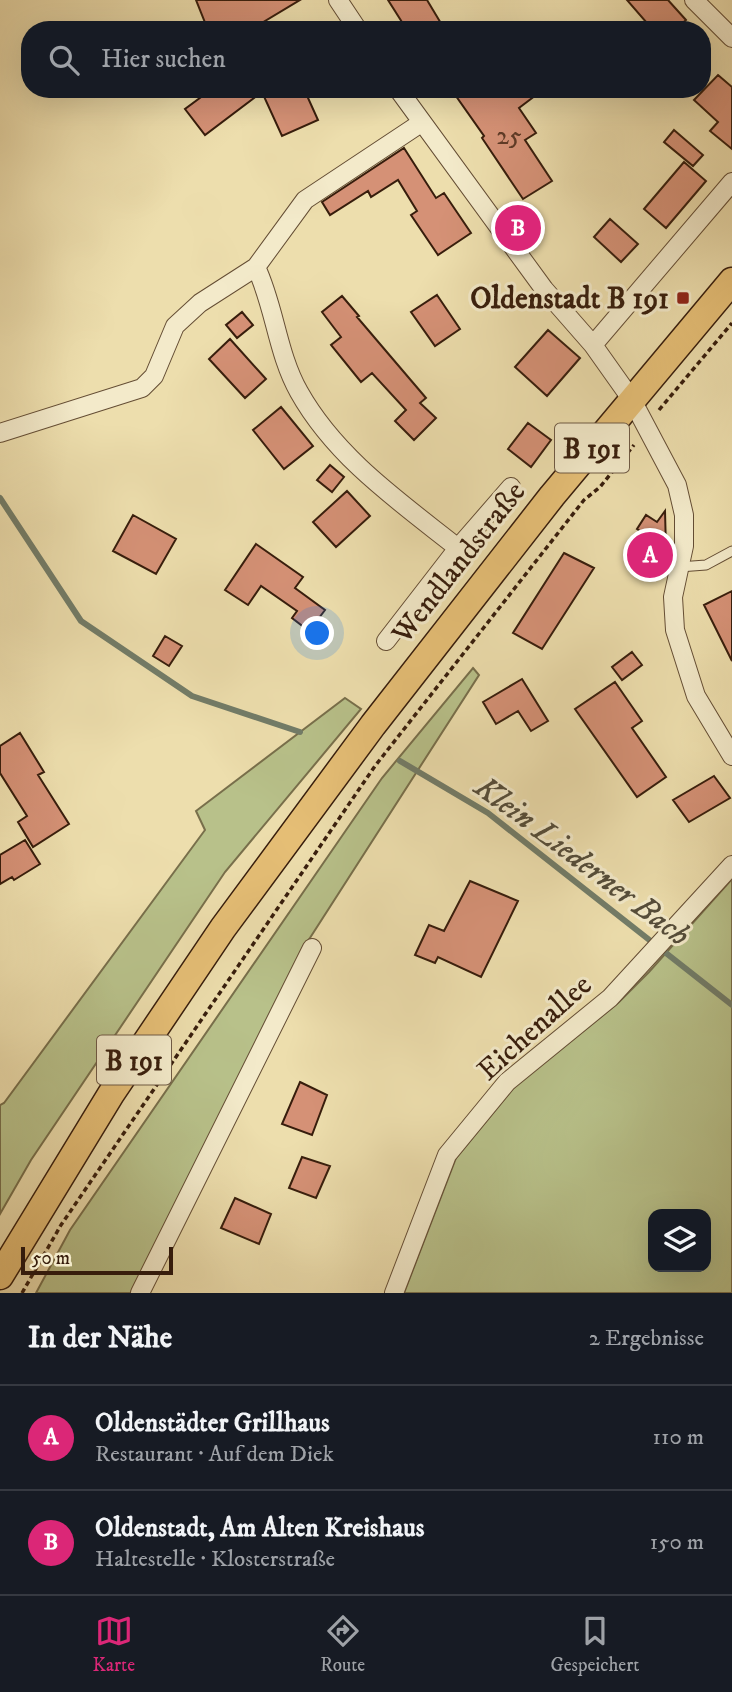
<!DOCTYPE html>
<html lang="de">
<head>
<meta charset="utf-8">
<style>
	:root { --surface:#171b24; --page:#242831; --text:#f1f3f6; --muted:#9ea1a6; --line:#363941; --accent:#db2777 }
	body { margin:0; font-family:"IM FELL DW Pica",serif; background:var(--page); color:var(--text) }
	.controls { position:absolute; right:21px; bottom:21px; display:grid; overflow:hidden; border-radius:14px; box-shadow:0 7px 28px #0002 }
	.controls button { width:63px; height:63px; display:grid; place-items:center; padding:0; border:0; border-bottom:2px solid var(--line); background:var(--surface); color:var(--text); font:35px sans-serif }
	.scale { position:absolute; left:21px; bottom:18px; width:152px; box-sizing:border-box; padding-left:7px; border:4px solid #371d0c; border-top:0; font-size:19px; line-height:24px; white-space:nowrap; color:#371d0c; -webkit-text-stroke:5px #f3eaca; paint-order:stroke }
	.you { position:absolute; left:318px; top:634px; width:24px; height:24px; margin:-18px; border:5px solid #fff; border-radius:50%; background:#1a73e8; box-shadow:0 0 0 10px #1a73e833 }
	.badge { display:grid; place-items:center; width:46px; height:46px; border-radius:50%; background:var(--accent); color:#fff; font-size:23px; font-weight:700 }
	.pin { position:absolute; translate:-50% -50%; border:4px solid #fff; box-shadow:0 2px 7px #0006 }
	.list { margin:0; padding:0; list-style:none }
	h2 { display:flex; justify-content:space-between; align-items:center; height:91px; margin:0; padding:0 28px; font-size:30px }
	h2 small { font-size:23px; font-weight:400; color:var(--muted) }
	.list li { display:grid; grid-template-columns:46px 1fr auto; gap:21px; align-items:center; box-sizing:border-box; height:105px; padding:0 28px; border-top:2px solid var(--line) }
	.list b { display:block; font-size:26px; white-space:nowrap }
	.list p { margin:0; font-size:23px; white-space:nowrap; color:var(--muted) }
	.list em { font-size:23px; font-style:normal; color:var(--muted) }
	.icon { flex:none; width:38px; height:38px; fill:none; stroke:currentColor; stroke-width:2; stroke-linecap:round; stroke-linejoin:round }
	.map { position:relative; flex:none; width:732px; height:1293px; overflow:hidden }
	.search { position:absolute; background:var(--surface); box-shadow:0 7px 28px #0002; left:21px; right:21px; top:21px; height:77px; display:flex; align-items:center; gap:18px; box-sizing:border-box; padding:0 24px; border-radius:28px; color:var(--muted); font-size:26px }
	.sheet { height:301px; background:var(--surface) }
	nav { display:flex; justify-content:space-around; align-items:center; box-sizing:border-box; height:98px; border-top:2px solid var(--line); background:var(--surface); font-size:19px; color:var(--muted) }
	nav a { display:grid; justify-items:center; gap:4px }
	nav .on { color:var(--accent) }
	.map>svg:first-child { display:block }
	.green { fill:#b8c18a; stroke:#786f4b; stroke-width:2; fill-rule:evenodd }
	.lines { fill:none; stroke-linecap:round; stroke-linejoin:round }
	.stream { stroke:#727c68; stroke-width:6 }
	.building { fill:#d59176; stroke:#371d0c; stroke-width:2 }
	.lane-casing { stroke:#644d34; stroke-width:11 }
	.street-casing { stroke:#644d34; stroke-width:20 }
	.primary-casing { stroke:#371d0c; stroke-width:29 }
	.path { stroke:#371d0c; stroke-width:3.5; stroke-dasharray:5 3.5; stroke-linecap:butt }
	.lane { stroke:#f3eaca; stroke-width:9 }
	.street { stroke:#f3eaca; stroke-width:18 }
	.primary { stroke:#e6bf76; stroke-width:26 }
	.poi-dot { fill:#8f2418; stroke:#f3eaca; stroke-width:2.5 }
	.labels { text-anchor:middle; stroke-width:6; stroke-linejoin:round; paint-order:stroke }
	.number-label { font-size:26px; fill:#5e3a26 }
	.shield { fill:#f3eaca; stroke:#6f5a45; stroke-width:2 }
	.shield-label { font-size:28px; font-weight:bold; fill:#371d0c }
	.poi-label { font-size:30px; font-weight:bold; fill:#371d0c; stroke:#f3eaca; text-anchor:end }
	.street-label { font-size:30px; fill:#371d0c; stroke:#f3eaca }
	.water-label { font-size:32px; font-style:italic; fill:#554d3a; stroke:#f3eaca }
</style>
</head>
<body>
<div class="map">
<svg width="732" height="1293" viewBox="0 0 732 1293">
	<rect width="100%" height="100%" fill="#eddead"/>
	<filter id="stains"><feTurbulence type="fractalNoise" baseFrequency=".00286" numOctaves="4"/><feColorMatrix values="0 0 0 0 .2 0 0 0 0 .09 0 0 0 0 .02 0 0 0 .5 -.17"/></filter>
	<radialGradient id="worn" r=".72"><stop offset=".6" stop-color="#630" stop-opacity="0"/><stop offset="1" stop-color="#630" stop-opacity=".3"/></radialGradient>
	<path class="green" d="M473 668 479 675 308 941 132 1293H36L70 1230 382 778Z
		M345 698 361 709 225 872 31 1160 0 1214V1105L4 1103 205 830 196 811Z
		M732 879V1293H404L456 1158 515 1086 619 1002 649 972ZM653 1214H706V1267H653Z"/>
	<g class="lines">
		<path class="stream" d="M0 498 81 621 192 696 300 732
			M400 761 488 813 732 1005"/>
	</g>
	<path class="building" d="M196 0H300L250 30H208Z
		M388 0H427L445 30H407Z
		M627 0H668L686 20 675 30H653Z
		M718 75 732 87V149L710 131 718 122 694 100Z
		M212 89H304L318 120 282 136 262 92 205 135 185 109Z
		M451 89H544L519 108 536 133 525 140 552 181 523 199 482 138 484 136Z
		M674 130 703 155 693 166 664 142Z
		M404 148 436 198 444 193 471 233 438 255 411 215 417 211 398 180 371 197 368 191 330 215 322 202Z
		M684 162 706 181 666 228 644 209Z
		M610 219 638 244 621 262 594 237Z
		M437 295 460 329 435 346 411 312Z
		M342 296 359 316 357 317 426 398 420 403 436 418 414 440 395 421 406 410 372 373 361 382 331 345 341 337 322 312Z
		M242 312 253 325 237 338 226 325Z
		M548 330 580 358 547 396 515 367Z
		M230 339 266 379 245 398 209 359Z
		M281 407 313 446 284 469 253 430Z
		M528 423 551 440 531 467 508 449Z
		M330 465 344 477 332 492 317 480Z
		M347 491 370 516 336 547 313 522Z
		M665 511 666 549 650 571 633 559 648 536 637 529 646 515 657 522Z
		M133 515 176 539 156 574 113 551Z
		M256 544 303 577 295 588 325 610 309 631 292 618 297 611 261 586 248 605 225 590Z
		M564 553 594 568 542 649 513 633Z
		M732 591V661L704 605Z
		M165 636 182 646 169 666 153 656Z
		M632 652 642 665 622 680 612 667Z
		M522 679 548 721 531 731 518 711 496 724 483 702Z
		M615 682 642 721 632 728 666 777 637 797 575 709Z
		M20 733 44 772 38 775 69 824 33 847 18 822 27 816 0 773V746Z
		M714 776 730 798 689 822 673 800Z
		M25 840 40 864 14 880 12 877 0 884V855Z
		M470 881 518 901 481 977 438 957 435 963 415 955 429 925 444 931Z
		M300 1082 327 1095 312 1135 282 1124Z
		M302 1157 330 1166 316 1198 289 1188Z
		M235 1198 271 1214 259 1244 221 1228Z"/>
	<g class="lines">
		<defs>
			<path id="lane" d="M679 567 706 565 732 551"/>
			<path id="street" d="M338 0 358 30
				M694 0 732 38
				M398 89 544 289 593 345 632 400 677 485 684 515V546L673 597 675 630 696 696 732 756
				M593 345 732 182
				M0 433 142 388 154 376 175 326 200 303 256 267
				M458 548 511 487
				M386 641 458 548C400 502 336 458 299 392 277 353 275 307 256 267L305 200 421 123
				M140 1293 312 948
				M394 1293 447 1155 507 1082 610 998 732 865"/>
			<path id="primary" d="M0 1276 111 1094 223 928 373 725 552 496 732 281"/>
		</defs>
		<use href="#lane" class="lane-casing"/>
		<use href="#street" class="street-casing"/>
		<use href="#primary" class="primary-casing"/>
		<path class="path" d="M659 410 732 323
			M22 1293 61 1225 375 766 584 500 600 487 634 445"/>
		<use href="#lane" class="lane"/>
		<use href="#street" class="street"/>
		<use href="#primary" class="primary"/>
	</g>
	<rect class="poi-dot" x="676" y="291" width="14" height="14" rx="3.5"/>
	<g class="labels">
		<g class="number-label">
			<text x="509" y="144">25</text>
		</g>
		<g class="shield">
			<rect x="555" y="423.5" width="74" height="49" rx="5"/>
			<rect x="97" y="1035.5" width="74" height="49" rx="5"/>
		</g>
		<g class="shield-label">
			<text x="592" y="458">B 191</text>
			<text x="134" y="1070">B 191</text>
		</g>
		<g class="poi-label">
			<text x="669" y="308">Oldenstadt B 191</text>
		</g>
		<g class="street-label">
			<text transform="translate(458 562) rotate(-52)" y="10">Wendlandstraße</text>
			<text transform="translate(534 1027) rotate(-42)" y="10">Eichenallee</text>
		</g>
		<g class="water-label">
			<text transform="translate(583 860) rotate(37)" y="11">Klein Liederner Bach</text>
		</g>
	</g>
	<rect width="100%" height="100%" filter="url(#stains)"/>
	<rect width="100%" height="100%" fill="url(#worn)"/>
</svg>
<div class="controls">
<button><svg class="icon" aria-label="layers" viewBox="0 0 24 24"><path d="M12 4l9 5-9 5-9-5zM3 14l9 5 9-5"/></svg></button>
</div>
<div class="scale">50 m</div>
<div class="you"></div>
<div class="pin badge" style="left:650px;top:555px">A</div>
<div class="pin badge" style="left:518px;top:228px">B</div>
<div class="search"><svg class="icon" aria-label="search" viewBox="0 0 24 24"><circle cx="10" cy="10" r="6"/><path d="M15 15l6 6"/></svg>Hier suchen</div>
</div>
<section class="sheet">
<h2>In der Nähe<small>2 Ergebnisse</small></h2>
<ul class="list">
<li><span class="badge">A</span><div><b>Oldenstädter Grillhaus</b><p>Restaurant · Auf dem Diek</p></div><em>110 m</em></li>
<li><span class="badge">B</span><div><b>Oldenstadt, Am Alten Kreishaus</b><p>Haltestelle · Klosterstraße</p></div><em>150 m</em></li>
</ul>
</section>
<nav>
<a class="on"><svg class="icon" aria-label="map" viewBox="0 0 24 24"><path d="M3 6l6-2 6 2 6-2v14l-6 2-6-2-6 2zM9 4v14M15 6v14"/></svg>Karte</a>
<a><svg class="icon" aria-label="directions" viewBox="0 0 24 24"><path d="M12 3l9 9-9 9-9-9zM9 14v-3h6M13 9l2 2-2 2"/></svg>Route</a>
<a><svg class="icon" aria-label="saved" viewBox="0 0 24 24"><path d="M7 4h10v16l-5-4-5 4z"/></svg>Gespeichert</a>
</nav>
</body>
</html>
